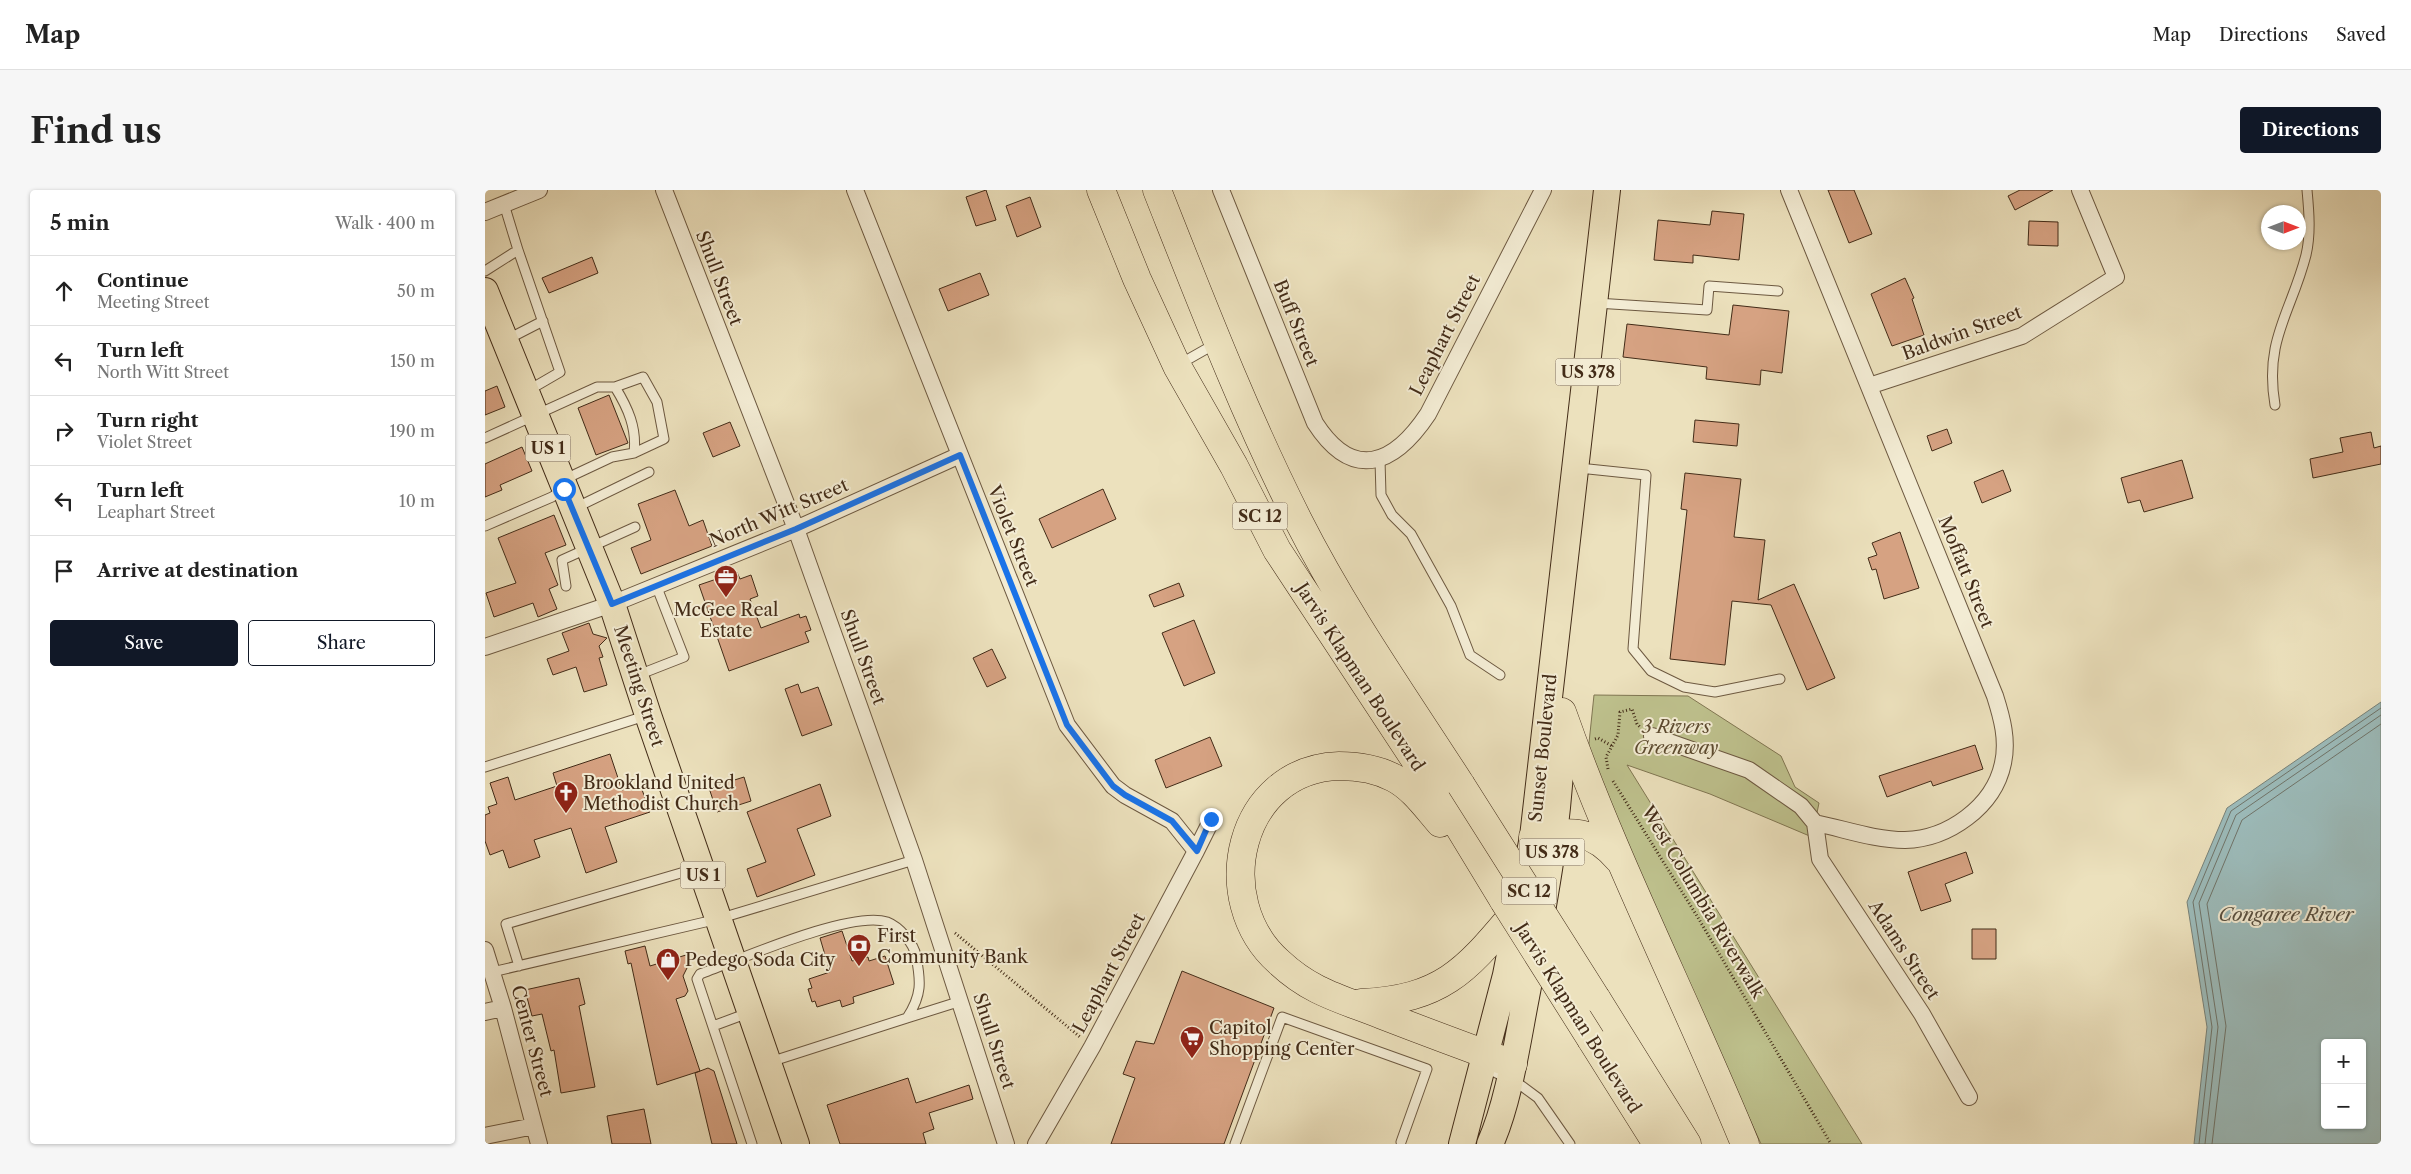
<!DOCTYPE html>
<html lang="en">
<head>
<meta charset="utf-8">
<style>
	:root { --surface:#fff; --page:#f6f6f6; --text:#222; --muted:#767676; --line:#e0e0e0; --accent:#111827 }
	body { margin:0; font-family:"Libre Caslon Text",serif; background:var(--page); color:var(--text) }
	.controls { position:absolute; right:15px; bottom:15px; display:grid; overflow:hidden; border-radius:5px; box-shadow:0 1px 4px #0004 }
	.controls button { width:45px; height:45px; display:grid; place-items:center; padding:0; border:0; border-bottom:1px solid var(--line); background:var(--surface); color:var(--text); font:25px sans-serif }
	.compass { position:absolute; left:1776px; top:15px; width:45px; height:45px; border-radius:50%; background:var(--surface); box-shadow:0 1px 4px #0004; rotate:90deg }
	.stop { position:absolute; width:15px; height:15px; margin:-11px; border:4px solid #1a73e8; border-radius:50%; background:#fff }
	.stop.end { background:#1a73e8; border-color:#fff; box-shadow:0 1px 5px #0008 }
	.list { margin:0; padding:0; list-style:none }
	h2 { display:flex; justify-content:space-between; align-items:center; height:65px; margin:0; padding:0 20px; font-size:21px }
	h2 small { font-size:16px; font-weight:400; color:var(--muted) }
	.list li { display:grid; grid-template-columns:32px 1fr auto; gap:15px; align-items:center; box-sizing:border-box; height:70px; padding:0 20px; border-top:1px solid var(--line) }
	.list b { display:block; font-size:19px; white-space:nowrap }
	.list p { margin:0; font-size:16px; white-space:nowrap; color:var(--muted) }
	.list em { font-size:16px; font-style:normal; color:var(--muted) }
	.actions { display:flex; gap:10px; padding:15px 20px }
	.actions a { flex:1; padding:11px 0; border:1px solid var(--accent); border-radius:5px; text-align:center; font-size:18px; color:var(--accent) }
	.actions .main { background:var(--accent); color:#fff }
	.icon { flex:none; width:28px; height:28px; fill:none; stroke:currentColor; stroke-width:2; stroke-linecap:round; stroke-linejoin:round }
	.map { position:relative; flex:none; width:1896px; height:954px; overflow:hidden; border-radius:5px }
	header { display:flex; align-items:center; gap:30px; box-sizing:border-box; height:70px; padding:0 25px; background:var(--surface); border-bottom:1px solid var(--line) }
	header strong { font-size:24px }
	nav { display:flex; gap:28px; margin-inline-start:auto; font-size:18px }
	.intro { display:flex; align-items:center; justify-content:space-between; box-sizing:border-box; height:120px; padding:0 30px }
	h1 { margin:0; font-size:35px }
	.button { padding:12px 22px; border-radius:5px; background:var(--accent); color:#fff; font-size:18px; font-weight:700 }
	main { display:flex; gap:30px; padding:0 30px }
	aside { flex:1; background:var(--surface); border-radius:5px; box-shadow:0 1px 4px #0004 }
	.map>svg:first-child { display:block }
	.green { fill:#bec18d; stroke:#807652 }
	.water { fill:#9cbbba; stroke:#788279; fill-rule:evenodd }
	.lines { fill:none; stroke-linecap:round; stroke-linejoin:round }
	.shore { stroke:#707469; stroke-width:1 }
	.building { fill:#d6a282; stroke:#432c18 }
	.service-casing { stroke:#6d5941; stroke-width:11 }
	.minor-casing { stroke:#6d5941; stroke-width:18 }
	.primary-casing { stroke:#432c18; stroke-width:28 }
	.trunk-casing { stroke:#432c18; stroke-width:29 }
	.path { stroke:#432c18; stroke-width:3; stroke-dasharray:1 2.5; stroke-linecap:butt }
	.service { stroke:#f3ecd4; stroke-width:9 }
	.minor { stroke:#f3ecd4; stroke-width:16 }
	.primary { stroke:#ece1bd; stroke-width:26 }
	.trunk { stroke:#ece1bd; stroke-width:28 }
	.trunk-bridge-casing { stroke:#432c18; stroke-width:29; stroke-linecap:butt }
	.trunk-bridge { stroke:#ece1bd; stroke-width:28 }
	.route { stroke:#1a73e8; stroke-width:6 }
	.labels { text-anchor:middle; stroke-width:4; stroke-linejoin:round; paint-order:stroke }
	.shield { fill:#f3ecd4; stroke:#786650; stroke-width:1 }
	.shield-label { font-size:16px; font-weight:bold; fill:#432c18 }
	.street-label { font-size:18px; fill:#432c18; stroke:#f3ecd4 }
	.poi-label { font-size:18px; fill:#432c18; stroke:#f3ecd4; text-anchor:start }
	.park-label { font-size:18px; font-style:italic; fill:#5c4a2f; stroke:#f3ecd4 }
	.water-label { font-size:19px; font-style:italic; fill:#595040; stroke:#f3ecd4 }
</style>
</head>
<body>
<header>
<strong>Map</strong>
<nav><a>Map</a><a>Directions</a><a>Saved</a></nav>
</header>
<div class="intro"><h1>Find us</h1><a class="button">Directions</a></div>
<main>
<aside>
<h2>5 min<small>Walk · 400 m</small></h2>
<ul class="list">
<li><svg class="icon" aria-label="ahead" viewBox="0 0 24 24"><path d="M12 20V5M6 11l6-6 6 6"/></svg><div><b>Continue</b><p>Meeting Street</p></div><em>50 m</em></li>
<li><svg class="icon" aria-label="left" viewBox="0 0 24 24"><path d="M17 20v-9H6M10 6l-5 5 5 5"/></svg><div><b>Turn left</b><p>North Witt Street</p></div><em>150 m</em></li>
<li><svg class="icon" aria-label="right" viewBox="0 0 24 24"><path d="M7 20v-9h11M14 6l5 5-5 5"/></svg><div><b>Turn right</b><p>Violet Street</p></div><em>190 m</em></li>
<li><svg class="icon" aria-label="left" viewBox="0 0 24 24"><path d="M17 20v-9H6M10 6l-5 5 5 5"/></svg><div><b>Turn left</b><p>Leaphart Street</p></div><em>10 m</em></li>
<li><svg class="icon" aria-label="arrive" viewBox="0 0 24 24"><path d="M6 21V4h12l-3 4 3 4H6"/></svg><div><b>Arrive at destination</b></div></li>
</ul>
<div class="actions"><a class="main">Save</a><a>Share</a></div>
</aside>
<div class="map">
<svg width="1896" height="954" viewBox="0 0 1896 954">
	<rect width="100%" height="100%" fill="#ece1bd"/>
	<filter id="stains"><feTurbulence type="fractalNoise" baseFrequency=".004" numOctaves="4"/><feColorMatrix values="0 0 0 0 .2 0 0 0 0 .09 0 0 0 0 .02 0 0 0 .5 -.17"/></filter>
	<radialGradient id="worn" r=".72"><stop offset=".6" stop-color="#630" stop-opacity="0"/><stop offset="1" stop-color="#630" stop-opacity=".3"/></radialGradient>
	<path class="green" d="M1109 505 1203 506 1296 566 1310 597 1334 613 1327 647 1225 604 1142 575 1377 954H1276L1102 572Z"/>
	<path class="water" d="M1896 512V954H1709L1722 837 1702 712 1742 618ZM1840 853H1877V935H1840Z"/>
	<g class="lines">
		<path class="shore" d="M1714 954 1727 837 1708 712 1746 621 1896 518
			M1720 954 1733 837 1714 713 1751 625 1896 525
			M1727 954 1741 836 1722 714 1757 630 1896 534"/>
	</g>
	<path class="building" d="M501 0 511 30 491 36 481 7Z
		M1343 0H1369L1387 44 1364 53Z
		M1535 0H1568L1530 20 1523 6Z
		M545 7 556 37 532 47 521 16Z
		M1227 21 1259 24 1254 70 1208 65V73L1169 70 1173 30 1225 35Z
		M1544 31 1573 32V56L1543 55Z
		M107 67 113 83 64 103 57 88Z
		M495 83 504 105 463 121 454 99Z
		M1420 88 1429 108 1427 109 1439 145 1407 156 1386 104Z
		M1248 115 1304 121 1297 183 1276 180 1275 195 1221 189 1222 177 1138 167 1142 134 1244 145Z
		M12 196 20 217 0 225V201Z
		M124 205 143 253 111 265 93 218Z
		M1210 230 1254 234 1252 256 1208 252Z
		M245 232 255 256 228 267 218 243Z
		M1462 239 1467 253 1447 261 1442 246Z
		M1886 242 1889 258 1896 256V274L1828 288 1825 269 1858 262 1855 248Z
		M37 257 47 281 15 295 17 300 0 307V274Z
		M1697 270 1708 308 1659 322 1655 310 1643 313 1636 288Z
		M1518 280 1526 301 1497 313 1489 292Z
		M1200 283 1256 289 1249 347 1280 350 1273 410 1309 394 1350 488 1322 500 1286 415 1247 411 1240 475 1185 469 1202 320 1196 319Z
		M618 299 631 329 567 358 554 329Z
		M190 300 204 336 218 330 227 356 156 384 146 358 166 350 153 314Z
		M69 325 81 355 60 363 73 395 64 399 72 419 53 427 48 413 9 427 1 403 31 393 13 348Z
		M1415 342 1434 398 1399 409 1391 379 1387 380 1383 368 1392 365 1387 353Z
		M252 382 255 389 266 385 273 406 265 409 276 438 314 424 315 428 321 426 326 440 320 442 324 452 244 481 214 395Z
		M694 393 699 406 669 417 664 405Z
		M709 430 730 483 699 496 677 443Z
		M104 433 108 444 122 448 114 456 118 467 114 468 122 495 99 502 91 477 68 485 62 469 84 461 77 443Z
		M507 459 521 488 502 497 488 468Z
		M313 494 316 503 333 497 347 535 317 546 300 499Z
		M725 547 737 576 681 598 670 570Z
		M1490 555 1498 579 1448 596 1446 591 1402 607 1394 586Z
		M125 564 137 600 155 594 165 622 120 637 132 672 101 683 86 638 49 650 55 667 24 678 18 660 5 665 0 651V625L5 623 3 617 12 614 5 593 23 587 30 610 72 596 68 583Z
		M259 587 266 611 232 622 224 598Z
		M335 594 346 626 312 639 330 685 272 707 262 679 281 672 262 622Z
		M1481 662 1488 683 1460 694 1466 711 1436 721 1423 682Z
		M1487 739H1511V769H1487Z
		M357 741 367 771 383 767 384 771 400 766 409 794 368 807 369 813 357 817 355 810 332 817 330 811 327 812 323 799 327 798 324 789 345 782 335 748Z
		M160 756 165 776 201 765 204 774 198 786 203 801 200 806 191 809 215 881 172 895 146 773 143 774 140 761Z
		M697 781 789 818 739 954H626L650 888 638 884 651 851 669 854Z
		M94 788 100 814 94 816 110 897 76 903 69 860 66 861 57 824 47 826 40 800Z
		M223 878 229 881 252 954H227L210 883Z
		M423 888 431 913 484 895 488 909 444 923 449 939 438 943 441 954H355L342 915Z
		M159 919 166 954H127L122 926Z"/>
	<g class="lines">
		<defs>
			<path id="service" d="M33 60 75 182 44 200
				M0 81 33 60 19 14
				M1111 113 1222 120 1224 96 1293 101
				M23 149 58 131
				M693 175 730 154
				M130 197 158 187 172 212 179 249 149 263
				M1790 215C1779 150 1806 123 1821 65 1826 44 1824 21 1822 0
				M0 248 112 197H130C143 218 152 238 149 263L127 267 78 290
				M895 270 896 305 907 325 926 344 966 416 985 465 1015 485
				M1094 278 1161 285 1148 459 1166 481 1199 497 1230 502 1295 489
				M90 318 164 282
				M0 336 67 307 79 299
				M81 396 77 370 150 337
				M153 485 199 467 171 395
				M0 577 160 526
				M34 776 21 734 213 678
				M7 782 233 729 429 670
				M422 828 476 811
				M228 836 263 823
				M999 877 1034 894 1053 908 1085 954
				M267 954 212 789 215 784C254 770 366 720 402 732 415 737 429 754 431 766 436 792 437 805 422 828L285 872
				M750 954 797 827 942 879 916 952"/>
			<path id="minor" d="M179 0 311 339 429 670 521 954
				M370 0 582 535 628 596 640 605 687 631 711 661
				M736 0 830 233C868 292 909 275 943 224L1058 0
				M1304 0 1510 506C1517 528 1523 550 1518 573 1509 617 1463 649 1420 650 1389 650 1360 639 1330 633
				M0 22 54 0
				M1384 196 1537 146 1631 87 1595 0
				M0 457 127 414 311 339 475 265
				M1167 546 1264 580 1316 616 1330 633
				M1330 633 1335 669 1437 824 1484 907
				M0 760 18 818 54 954
				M0 822 18 818
				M0 946 49 936
				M551 954 607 857 711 661 727 629"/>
			<path id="primary" d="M0 101 127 414 163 525 311 954
				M977 954 1021 785 1048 647 1122 0
				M1005 954C1024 912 1032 853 1041 807 1059 714 1077 622 1077 526"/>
			<path id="trunk" d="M616 0 652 89 692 176 749 276 792 360 971 632 1019 711
				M672 0C716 111 759 223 813 330 860 423 920 508 976 595
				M1077 522C1129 670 1201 810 1260 954
				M955 633C941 617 928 598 909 588 892 579 873 576 854 576 753 579 724 710 794 772 827 803 857 809 897 825 941 842 984 858 1028 874
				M1048 647C1087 641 1107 638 1134 670
				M1111 808 1202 954
				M876 813C963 809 984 776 1037 714
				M1106 849 1172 954"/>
		</defs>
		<use href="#service" class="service-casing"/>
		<use href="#minor" class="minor-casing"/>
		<use href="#primary" class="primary-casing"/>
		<use href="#trunk" class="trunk-casing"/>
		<path class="path" d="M1110 549 1113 548 1127 556
			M1123 579 1121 567 1133 545 1135 522 1147 519 1152 534 1155 537
			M1128 591 1212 726 1346 954
			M470 743 595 847"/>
		<use href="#service" class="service"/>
		<use href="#minor" class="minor"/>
		<use href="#primary" class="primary"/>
		<use href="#trunk" class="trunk"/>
		<defs>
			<path id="trunk-bridge" d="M976 595 1111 808
				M1019 711 1106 849"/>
		</defs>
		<use href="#trunk-bridge" class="trunk-bridge-casing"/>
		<use href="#trunk-bridge" class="trunk-bridge"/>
	</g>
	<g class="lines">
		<path class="route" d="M79 299 127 414 311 339 475 265 582 535 628 596 640 605 687 631 712 661 726 629"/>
	</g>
	<defs>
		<symbol id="office-pin" viewBox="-11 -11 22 30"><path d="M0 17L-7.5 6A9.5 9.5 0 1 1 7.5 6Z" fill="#8f2418" stroke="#f3ecd4"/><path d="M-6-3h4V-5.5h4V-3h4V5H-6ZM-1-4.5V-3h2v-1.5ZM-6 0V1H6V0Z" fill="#fff"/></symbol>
		<symbol id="church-pin" viewBox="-11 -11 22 30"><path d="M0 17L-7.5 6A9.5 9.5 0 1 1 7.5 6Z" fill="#8f2418" stroke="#f3ecd4"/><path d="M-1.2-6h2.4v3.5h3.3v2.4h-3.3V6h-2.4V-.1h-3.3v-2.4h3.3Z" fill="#fff"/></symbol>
		<symbol id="bank-pin" viewBox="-11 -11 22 30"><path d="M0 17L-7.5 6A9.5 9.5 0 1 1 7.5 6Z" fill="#8f2418" stroke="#f3ecd4"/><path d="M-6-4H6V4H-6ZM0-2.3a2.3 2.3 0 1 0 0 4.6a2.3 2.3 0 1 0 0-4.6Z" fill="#fff"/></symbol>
		<symbol id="shop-pin" viewBox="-11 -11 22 30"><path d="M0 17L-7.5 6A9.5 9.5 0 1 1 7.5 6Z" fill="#8f2418" stroke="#f3ecd4"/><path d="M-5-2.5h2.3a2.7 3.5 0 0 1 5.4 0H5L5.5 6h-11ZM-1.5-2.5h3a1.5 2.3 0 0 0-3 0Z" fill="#fff"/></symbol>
		<symbol id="supermarket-pin" viewBox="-11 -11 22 30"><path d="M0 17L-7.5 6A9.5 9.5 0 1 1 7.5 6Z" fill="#8f2418" stroke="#f3ecd4"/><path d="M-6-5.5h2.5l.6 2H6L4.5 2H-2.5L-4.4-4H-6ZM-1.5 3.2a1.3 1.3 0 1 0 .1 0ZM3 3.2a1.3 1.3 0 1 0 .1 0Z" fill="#fff"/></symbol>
	</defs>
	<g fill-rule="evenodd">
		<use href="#office-pin" x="227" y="373" width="28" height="38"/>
		<use href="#church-pin" x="67" y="589" width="28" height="38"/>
		<use href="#bank-pin" x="360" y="742" width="28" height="38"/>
		<use href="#shop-pin" x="169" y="756" width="28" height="38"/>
		<use href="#supermarket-pin" x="693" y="834" width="28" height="38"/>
	</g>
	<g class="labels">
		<g class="shield">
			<rect x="1070.5" y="168.5" width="65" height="27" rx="4"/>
			<rect x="40.5" y="244.5" width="45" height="27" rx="4"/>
			<rect x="747.5" y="312.5" width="55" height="27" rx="4"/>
			<rect x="1034.5" y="648.5" width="65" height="27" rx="4"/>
			<rect x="195.5" y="671.5" width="45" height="27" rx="4"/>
			<rect x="1016.5" y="687.5" width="55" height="27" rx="4"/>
		</g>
		<g class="shield-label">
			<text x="1103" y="188">US 378</text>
			<text x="63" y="264">US 1</text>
			<text x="775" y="332">SC 12</text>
			<text x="1067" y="668">US 378</text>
			<text x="218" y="691">US 1</text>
			<text x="1044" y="707">SC 12</text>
		</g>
		<g class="street-label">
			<text transform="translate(234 88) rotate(69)" y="6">Shull Street</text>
			<text transform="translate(811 133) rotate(68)" y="6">Buff Street</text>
			<text transform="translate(1477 143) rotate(-20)" y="6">Baldwin Street</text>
			<text transform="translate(960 145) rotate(-63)" y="6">Leaphart Street</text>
			<text transform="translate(294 323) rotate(-23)" y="6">North Witt Street</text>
			<text transform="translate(528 346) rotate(68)" y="6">Violet Street</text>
			<text transform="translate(1481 382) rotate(68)" y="6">Moffatt Street</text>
			<text transform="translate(378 467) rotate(70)" y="6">Shull Street</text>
			<text transform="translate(875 487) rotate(57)" y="6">Jarvis Klapman Boulevard</text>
			<text transform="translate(154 496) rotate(72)" y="6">Meeting Street</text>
			<text transform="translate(1058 558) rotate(-84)" y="6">Sunset Boulevard</text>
			<text transform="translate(1218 712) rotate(59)" y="6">West Columbia Riverwalk</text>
			<text transform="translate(1419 760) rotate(57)" y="6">Adams Street</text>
			<text transform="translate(624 783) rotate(-62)" y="6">Leaphart Street</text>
			<text transform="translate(1093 828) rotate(58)" y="6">Jarvis Klapman Boulevard</text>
			<text transform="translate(47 851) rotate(75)" y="6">Center Street</text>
			<text transform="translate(509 851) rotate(72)" y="6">Shull Street</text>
		</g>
		<g class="poi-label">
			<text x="241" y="426" text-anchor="middle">McGee Real<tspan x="241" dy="21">Estate</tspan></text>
			<text x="98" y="599">Brookland United<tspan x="98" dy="21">Methodist Church</tspan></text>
			<text x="392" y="752">First<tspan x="392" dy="21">Community Bank</tspan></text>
			<text x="200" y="776">Pedego Soda City</text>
			<text x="724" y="844">Capitol<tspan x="724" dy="21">Shopping Center</tspan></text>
		</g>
		<g class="park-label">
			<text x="1191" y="543">3 Rivers<tspan x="1191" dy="21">Greenway</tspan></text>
		</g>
		<g class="water-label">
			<text x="1801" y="731">Congaree River</text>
		</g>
	</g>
	<rect width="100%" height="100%" filter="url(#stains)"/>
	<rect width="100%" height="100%" fill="url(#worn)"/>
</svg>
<div class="controls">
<button>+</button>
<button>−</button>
</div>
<svg class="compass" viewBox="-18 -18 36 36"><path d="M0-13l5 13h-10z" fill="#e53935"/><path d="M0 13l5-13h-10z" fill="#767676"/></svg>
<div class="stop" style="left:79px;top:299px"></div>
<div class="stop end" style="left:726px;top:629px"></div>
</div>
</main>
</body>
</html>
